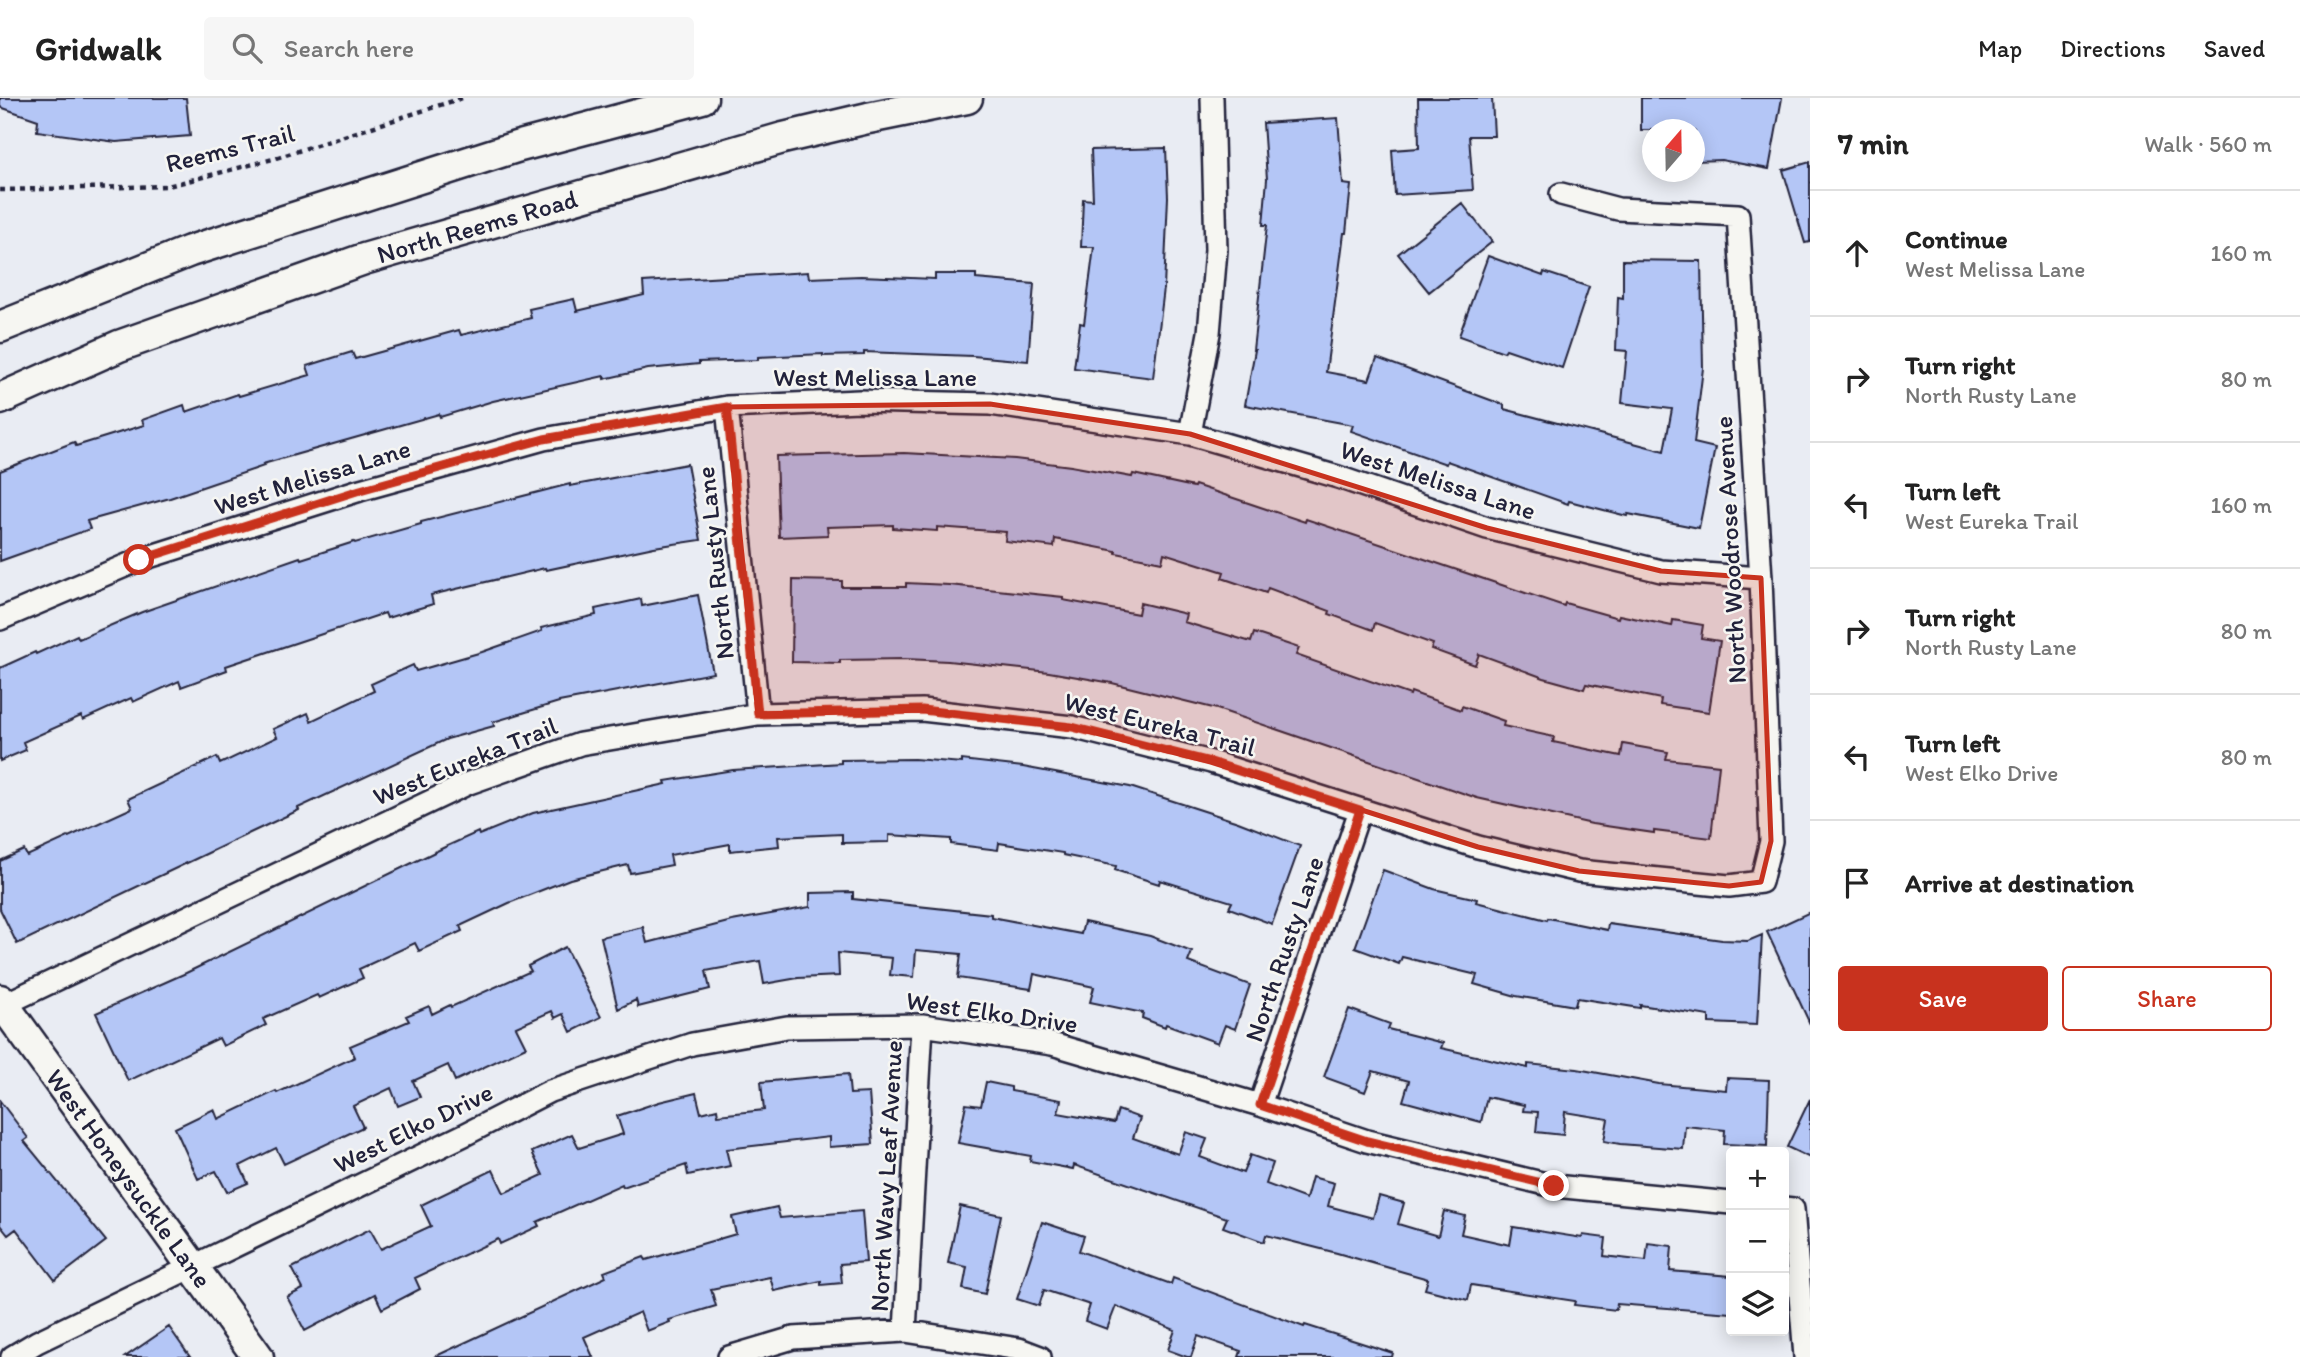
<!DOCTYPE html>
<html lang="en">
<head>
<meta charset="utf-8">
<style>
	:root { --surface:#fff; --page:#f6f6f6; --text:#222; --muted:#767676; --line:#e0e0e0; --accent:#c8321e }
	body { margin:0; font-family:Itim,sans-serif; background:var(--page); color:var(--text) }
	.controls { position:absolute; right:21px; bottom:21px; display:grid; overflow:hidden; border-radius:7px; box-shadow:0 4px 18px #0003 }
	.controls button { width:63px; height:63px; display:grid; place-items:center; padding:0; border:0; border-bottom:2px solid var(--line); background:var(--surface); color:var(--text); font:35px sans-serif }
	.compass { position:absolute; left:1642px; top:21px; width:63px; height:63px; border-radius:50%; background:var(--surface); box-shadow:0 4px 18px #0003; rotate:20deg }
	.stop { position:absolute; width:21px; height:21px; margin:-16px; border:5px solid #c8321e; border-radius:50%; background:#fff }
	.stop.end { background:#c8321e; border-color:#fff; box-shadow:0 2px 7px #0008 }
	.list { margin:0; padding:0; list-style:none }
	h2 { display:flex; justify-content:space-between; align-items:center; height:91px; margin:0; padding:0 28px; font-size:30px }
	h2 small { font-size:23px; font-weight:400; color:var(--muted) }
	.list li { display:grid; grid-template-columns:46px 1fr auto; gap:21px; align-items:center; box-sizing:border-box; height:126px; padding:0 28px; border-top:2px solid var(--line) }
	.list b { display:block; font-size:26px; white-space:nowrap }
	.list p { margin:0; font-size:23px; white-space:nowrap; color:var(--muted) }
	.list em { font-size:23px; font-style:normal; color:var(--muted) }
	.actions { display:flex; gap:14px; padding:21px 28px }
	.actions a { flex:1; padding:16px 0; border:2px solid var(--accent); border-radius:7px; text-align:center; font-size:24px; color:var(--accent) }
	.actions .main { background:var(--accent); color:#fff }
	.icon { flex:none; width:38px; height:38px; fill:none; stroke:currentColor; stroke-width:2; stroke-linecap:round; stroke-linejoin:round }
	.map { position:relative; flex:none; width:1810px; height:1259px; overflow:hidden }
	header { display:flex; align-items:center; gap:42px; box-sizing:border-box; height:98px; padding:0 35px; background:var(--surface); border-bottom:2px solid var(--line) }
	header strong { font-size:33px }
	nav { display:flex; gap:38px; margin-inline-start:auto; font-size:24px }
	.search { width:490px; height:63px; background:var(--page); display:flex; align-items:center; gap:18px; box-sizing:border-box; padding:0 24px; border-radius:7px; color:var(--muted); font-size:26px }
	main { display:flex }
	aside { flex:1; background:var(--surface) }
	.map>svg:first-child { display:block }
	.building { fill:#b4c6f6; stroke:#22223b; stroke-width:2 }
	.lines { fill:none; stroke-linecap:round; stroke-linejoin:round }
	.street-casing { stroke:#22223b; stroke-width:26 }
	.secondary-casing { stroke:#22223b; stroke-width:35 }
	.path { stroke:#22223b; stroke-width:4.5; stroke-dasharray:5 5; stroke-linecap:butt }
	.street { stroke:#f6f6f2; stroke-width:21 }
	.secondary { stroke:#f6f6f2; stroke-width:30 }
	.route { stroke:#c8321e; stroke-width:9 }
	.marked { fill:#c8321e; fill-opacity:0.2; stroke:#c8321e; stroke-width:5; stroke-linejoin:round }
	.labels { text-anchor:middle; stroke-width:5; stroke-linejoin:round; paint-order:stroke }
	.street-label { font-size:26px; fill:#22223b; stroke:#f6f6f2 }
</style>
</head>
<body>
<header>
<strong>Gridwalk</strong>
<div class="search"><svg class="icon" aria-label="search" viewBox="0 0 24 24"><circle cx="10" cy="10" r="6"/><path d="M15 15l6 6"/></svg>Search here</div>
<nav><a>Map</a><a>Directions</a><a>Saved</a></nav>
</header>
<main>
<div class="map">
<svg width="1810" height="1259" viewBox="0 0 1810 1259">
	<rect width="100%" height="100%" fill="#e9ecf3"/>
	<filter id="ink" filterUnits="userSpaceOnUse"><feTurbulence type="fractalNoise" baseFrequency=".0143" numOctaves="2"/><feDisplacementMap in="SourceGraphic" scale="14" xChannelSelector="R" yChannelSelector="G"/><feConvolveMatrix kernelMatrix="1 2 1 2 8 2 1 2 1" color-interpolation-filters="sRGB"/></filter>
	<g filter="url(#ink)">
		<path class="building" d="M0 0H186L190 38 116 44 37 33 38 22 0 9Z
			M1418 0H1492L1494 38H1469L1473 92 1395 97 1392 52 1419 50Z
			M1641 0H1782L1769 71 1721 62 1695 63V32H1641Z
			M1338 20 1343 86 1351 87 1346 135H1344L1326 274 1369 282 1377 260 1504 307V311L1664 353 1672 311 1622 305 1627 253 1616 252 1618 199 1623 200V162L1701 163 1703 270 1694 345 1715 350 1699 430 1628 416 1627 418 1569 403 1568 406 1447 363 1446 366 1351 333 1353 327 1245 307 1255 252H1253L1267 127H1263L1267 81 1263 25Z
			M1166 50 1168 99 1164 190 1153 280 1074 270 1080 225 1084 226 1094 149H1081L1083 101 1093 102 1091 52Z
			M1810 64V144L1805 145 1783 72Z
			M1462 105 1492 144 1429 194 1398 156Z
			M1488 158 1543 178 1544 174 1589 189 1562 270 1506 251 1504 254 1459 238Z
			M808 174 809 180 861 178 935 181V176H976V181L1034 186 1028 263 973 258 864 254V257L823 258V256L758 259V262L699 264V266L648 271 604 281V278L493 303 440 319 439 316 263 366 264 368 170 400 87 423 90 431 0 463V373L74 344 76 348 144 327 142 322 184 307 186 314 238 296 239 298 310 277 307 268 352 254 355 261 459 232 461 237 531 220 529 211 574 201 577 213 644 197 643 184Z
			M904 355 1015 361 1071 368 1132 379 1133 376 1194 389 1195 387 1305 424 1306 421 1564 508 1565 505 1618 520 1619 517 1672 528 1673 522 1703 527 1701 540 1720 543 1709 614 1660 607 1661 601 1586 586 1584 591 1544 580 1479 556 1475 567 1431 551 1433 546 1375 525 1373 532 1329 516 1330 513 1268 490 1266 495 1222 480 1224 474 1164 455 1162 464 1116 455V453L1055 441 1054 449 1005 443 1006 434 937 429V433L893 430V427L827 429 828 437 779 439 776 358Z
			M687 366 701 442 654 449 546 472 545 470 431 497 433 506 387 520 385 515 226 568 227 572 181 589 179 583 133 604 131 600 83 622 81 618 23 644 26 652 0 663V570L35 554 36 556 77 537 79 541 142 514 300 459 301 461 354 444 355 445 421 426V424L570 386V388Z
			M793 482 842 483V489H906V485L949 487 1063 499V502L1138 516 1140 505 1186 516 1184 524 1251 544 1254 535 1299 550 1296 557 1410 597 1411 594 1461 612 1462 608 1504 623 1503 628 1554 639 1553 644 1621 658 1623 646 1668 654 1666 661 1719 667 1711 740 1654 733V735L1592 726 1477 700 1217 611 1112 585 1049 574 948 563 905 561 840 562V565L792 564Z
			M698 497 713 575 559 604 493 624 494 628 447 641 298 710 299 712 252 734 17 846 0 811V763L24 752 27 758 132 710 128 701 217 659 220 666 277 639 273 631 308 615 311 623 374 593 371 586 413 567 416 573 482 554 542 533 541 530 596 517 595 511 641 501 642 508Z
			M914 661 962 665V662L1023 669 1130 689 1238 724 1300 748 1272 826 1229 810 1232 804 1160 782 1159 786 1115 772 1116 768 1063 757V755L999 745 998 752 951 746V741L889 737V744L842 745V736L778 739 779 748 730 753V746L670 757 672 767 630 775 628 767 570 781 509 805 460 828 462 833 419 853 415 845 359 871 363 880 319 900 317 897 263 921 266 927 223 948 219 940 128 983 96 915 186 875 445 749 478 734 479 737 533 715 666 686 665 683 733 672 841 665V662Z
			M1383 772 1434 791 1477 801 1476 804 1547 822 1548 820 1607 832 1608 826 1722 842 1748 843 1762 837 1757 927 1709 925V918L1640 907V910L1577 900 1575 908 1516 898 1474 886 1477 877 1402 859 1399 866 1355 850Z
			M853 794V801L991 816V819L1081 836 1084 824 1150 838 1192 854 1188 864 1250 887 1235 931 1225 927 1218 945 1166 926 1165 929 1142 920 1143 915 1090 904 1094 889 1034 876 1031 891 958 880 961 856 916 852 914 879 890 877 892 860 838 855 839 878 798 880 764 886 760 863 706 873 710 891 638 909 636 902 618 911 601 839 643 829 647 845 732 823 810 809V795Z
			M1810 814V926L1767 834Z
			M565 849 601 919 571 934 563 916 555 920 552 913 516 929 526 949 455 983 448 967 413 983 420 999 398 1008 391 990 353 1008 363 1029 284 1066 276 1050 240 1068 248 1085 227 1094 216 1073 198 1081 175 1030 214 1011 218 1021 276 993 277 995 355 959 350 948 409 923 406 918 429 908 432 916 450 907 451 909 531 873 528 868Z
			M1349 911 1390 926 1388 931 1443 945 1441 950 1528 970V966L1577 971 1659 986 1726 992 1727 980 1769 982 1767 1048 1724 1046 1725 1032 1685 1028 1683 1051 1620 1046 1604 1043 1608 1021 1565 1014 1563 1037 1536 1034 1538 1014 1523 1013 1524 1007 1487 999 1481 1024 1403 1003 1409 983 1373 973 1365 994 1324 979Z
			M848 976 850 996 869 995 873 1046 829 1049V1039L726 1051 730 1068 688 1077 686 1067 623 1089 622 1086 537 1124 539 1128 500 1146 498 1141 415 1180 420 1191 382 1211 375 1196 305 1233 287 1199 303 1191 292 1170 370 1131 381 1151 431 1128 421 1107 493 1072 504 1095 543 1077 532 1054 572 1036 579 1050 623 1036 617 1018 659 1004 696 995 701 1015 717 1011 718 1017 764 1012 761 984Z
			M986 984 1011 989V993L1061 1002 1058 1015 1114 1025 1118 1012 1140 1020 1133 1040 1178 1056 1186 1034 1207 1041 1200 1059 1243 1075 1250 1057 1273 1065 1266 1086 1306 1101 1312 1079 1334 1085 1328 1108 1373 1120 1379 1098 1404 1105 1398 1126 1438 1138 1444 1113 1465 1118 1461 1136 1510 1147 1513 1129 1582 1140 1583 1137 1606 1140 1604 1158 1646 1163 1648 1145 1672 1148 1670 1173 1731 1178V1215L1617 1206 1616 1212 1574 1207 1575 1203 1471 1187 1468 1202 1425 1191 1428 1181 1337 1155 1266 1137 1264 1144 1223 1129 1227 1120 1074 1067 1073 1071 1030 1063 1031 1058 958 1045 966 1006 981 1008Z
			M1810 1001V1060L1787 1049Z
			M0 1003 28 1040 24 1043 106 1143 55 1182 16 1131 8 1137 0 1127Z
			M960 1108 1001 1117 985 1196 963 1191 967 1169 948 1165Z
			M777 1109 780 1120 862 1113 866 1164 840 1166 842 1185 821 1187V1183L774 1193 770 1179 711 1191 716 1208 669 1222 670 1224 647 1233 640 1214 584 1239 593 1259H434L606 1179 604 1174 644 1159 646 1162 736 1136 732 1119Z
			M1042 1124 1084 1138 1079 1153 1171 1186 1173 1180 1304 1229 1305 1227 1393 1255 1392 1259H1239L1241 1253 1198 1238 1191 1259H1187L1168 1252 1175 1232 1116 1208 1107 1231 1085 1223 1090 1207 1044 1192 1039 1208 1017 1201Z
			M169 1229 190 1259H125Z"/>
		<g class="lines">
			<defs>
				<path id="street" d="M727 309 758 616
					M1190 336 1209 235 1216 152 1212 0
					M0 521 139 462 360 392 544 341 727 309 859 303 990 306 1190 336 1338 379 1487 430 1661 473 1761 480
					M3 907 469 685 580 646 758 616 922 612 1072 629 1211 664 1478 749 1579 773 1729 788 1761 784 1771 743 1761 480 1738 117 1618 111 1561 96
					M1260 1007 1360 712
					M1784 1110 1793 1111 1805 1259
					M905 1233 922 927
					M12 1259 37 1244 464 1037 550 993 692 946 787 929 922 927 1052 946 1260 1007 1367 1043 1554 1088 1731 1105
					M729 1259 793 1240 905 1233 1019 1251 1040 1259"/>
				<g id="secondary">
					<path d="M0 229 190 153 516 49 702 0"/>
					<path id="s1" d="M0 301 119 248 364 161 783 40 868 20 967 0"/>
					<path id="s2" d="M0 902 258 1259"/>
				</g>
			</defs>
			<use href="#street" class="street-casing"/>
			<use href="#secondary" class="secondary-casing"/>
			<path class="path" d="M0 92 168 88 273 61 462 0"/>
			<use href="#street" class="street"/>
			<use href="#secondary" class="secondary"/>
		</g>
	</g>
	<g class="lines" filter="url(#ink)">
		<path class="route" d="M139 462 360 392 544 341 727 309 758 616 922 612 1072 629 1211 664 1360 712 1260 1007 1367 1043 1554 1088"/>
	</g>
	<path class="marked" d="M990 306 1190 336 1487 430 1661 473 1761 480 1771 743 1761 784 1729 788 1579 773 1478 749 1211 664 1072 629 922 612 758 616 727 309Z"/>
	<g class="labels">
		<g class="street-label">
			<text transform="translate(230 50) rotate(-14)" y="9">Reems Trail</text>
			<text dy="9" stroke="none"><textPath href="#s1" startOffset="508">North Reems Road</textPath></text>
			<text x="875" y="288">West Melissa Lane</text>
			<text transform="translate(312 379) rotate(-17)" y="9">West Melissa Lane</text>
			<text transform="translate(1438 382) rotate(18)" y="9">West Melissa Lane</text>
			<text transform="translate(1730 452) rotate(-93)" y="9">North Woodrose Avenue</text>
			<text transform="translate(715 465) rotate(-96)" y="9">North Rusty Lane</text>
			<text transform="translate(1160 626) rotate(14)" y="9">West Eureka Trail</text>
			<text transform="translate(465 663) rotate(-22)" y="9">West Eureka Trail</text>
			<text transform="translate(1284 851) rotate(-71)" y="9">North Rusty Lane</text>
			<text transform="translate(992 914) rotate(8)" y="9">West Elko Drive</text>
			<text transform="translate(413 1030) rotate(-26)" y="9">West Elko Drive</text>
			<text transform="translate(886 1078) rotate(-87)" y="9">North Wavy Leaf Avenue</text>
			<text dy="9" stroke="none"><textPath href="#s2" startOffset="220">West Honeysuckle Lane</textPath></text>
		</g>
	</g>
</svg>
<div class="controls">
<button>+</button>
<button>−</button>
<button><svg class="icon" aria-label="layers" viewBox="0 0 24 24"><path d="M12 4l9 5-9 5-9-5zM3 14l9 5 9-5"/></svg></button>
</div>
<svg class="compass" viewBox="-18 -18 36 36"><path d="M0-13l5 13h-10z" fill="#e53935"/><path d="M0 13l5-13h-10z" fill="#767676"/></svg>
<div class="stop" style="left:139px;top:462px"></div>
<div class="stop end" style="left:1554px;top:1088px"></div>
</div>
<aside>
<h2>7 min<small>Walk · 560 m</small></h2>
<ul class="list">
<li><svg class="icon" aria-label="ahead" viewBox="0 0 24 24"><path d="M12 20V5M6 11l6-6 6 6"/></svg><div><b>Continue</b><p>West Melissa Lane</p></div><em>160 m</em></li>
<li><svg class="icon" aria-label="right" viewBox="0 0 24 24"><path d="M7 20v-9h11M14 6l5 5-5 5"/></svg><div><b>Turn right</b><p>North Rusty Lane</p></div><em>80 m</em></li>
<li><svg class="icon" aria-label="left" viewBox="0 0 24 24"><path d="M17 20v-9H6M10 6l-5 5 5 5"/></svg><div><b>Turn left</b><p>West Eureka Trail</p></div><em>160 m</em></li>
<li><svg class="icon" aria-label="right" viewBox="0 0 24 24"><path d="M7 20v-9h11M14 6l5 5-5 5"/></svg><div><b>Turn right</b><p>North Rusty Lane</p></div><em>80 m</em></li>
<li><svg class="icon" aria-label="left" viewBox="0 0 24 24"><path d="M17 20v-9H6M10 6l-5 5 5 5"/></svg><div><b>Turn left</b><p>West Elko Drive</p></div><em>80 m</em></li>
<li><svg class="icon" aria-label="arrive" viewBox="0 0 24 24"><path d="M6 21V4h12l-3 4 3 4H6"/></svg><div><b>Arrive at destination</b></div></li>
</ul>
<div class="actions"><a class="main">Save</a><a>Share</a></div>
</aside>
</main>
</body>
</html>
